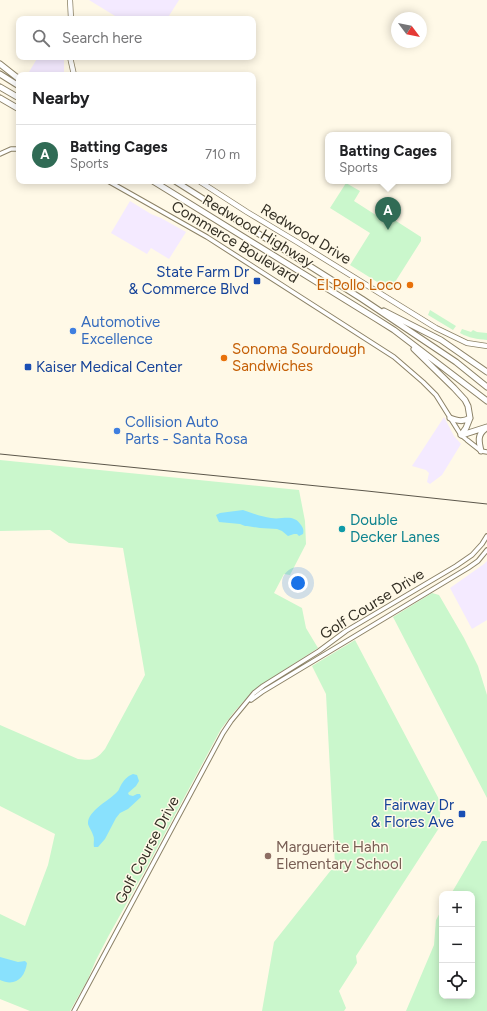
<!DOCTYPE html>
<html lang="en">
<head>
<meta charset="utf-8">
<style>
	:root { --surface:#fff; --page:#f6f6f6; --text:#202124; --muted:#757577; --line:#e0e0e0; --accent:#306b55 }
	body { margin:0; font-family:Figtree,sans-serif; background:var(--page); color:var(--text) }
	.controls { position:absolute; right:12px; bottom:12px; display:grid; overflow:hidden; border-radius:8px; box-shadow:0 2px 10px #0003 }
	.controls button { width:36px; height:36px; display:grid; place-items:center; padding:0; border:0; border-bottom:1px solid var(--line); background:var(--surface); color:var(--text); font:20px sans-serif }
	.compass { position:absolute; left:391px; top:12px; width:36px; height:36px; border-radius:50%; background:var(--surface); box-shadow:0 2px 10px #0003; rotate:122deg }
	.you { position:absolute; left:298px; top:583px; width:14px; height:14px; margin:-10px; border:3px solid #fff; border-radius:50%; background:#1a73e8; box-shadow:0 0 0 6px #1a73e833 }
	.badge { display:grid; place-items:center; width:26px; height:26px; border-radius:50%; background:var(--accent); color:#fff; font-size:13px; font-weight:700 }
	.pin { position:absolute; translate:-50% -33px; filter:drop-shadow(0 1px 2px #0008) }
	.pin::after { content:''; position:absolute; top:21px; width:14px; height:12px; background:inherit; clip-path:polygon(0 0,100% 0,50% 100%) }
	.popup { position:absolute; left:325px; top:132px; width:126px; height:52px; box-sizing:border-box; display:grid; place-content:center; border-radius:8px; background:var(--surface); filter:drop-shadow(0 1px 3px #0005); font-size:13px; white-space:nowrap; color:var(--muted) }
	.popup b { font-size:15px; color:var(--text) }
	.popup::after { content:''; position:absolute; left:50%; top:100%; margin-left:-8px; border:8px solid transparent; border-top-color:var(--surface) }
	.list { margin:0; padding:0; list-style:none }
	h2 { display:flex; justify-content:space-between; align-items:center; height:52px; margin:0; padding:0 16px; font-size:17px }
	h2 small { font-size:13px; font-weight:400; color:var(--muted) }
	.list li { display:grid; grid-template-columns:26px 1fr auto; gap:12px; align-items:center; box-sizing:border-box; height:60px; padding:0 16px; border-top:1px solid var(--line) }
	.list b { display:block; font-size:15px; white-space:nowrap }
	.list p { margin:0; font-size:13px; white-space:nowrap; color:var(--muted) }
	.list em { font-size:13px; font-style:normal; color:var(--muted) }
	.icon { flex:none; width:22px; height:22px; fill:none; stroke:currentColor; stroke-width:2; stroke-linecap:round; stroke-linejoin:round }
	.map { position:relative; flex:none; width:487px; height:1011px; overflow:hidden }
	.search { position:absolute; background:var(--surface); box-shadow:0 2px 10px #0003; left:16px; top:16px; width:240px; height:44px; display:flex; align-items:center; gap:10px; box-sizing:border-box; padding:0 14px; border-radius:8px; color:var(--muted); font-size:15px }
	.panel { position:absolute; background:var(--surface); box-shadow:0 2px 10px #0003; left:16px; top:72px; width:240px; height:112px; border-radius:8px }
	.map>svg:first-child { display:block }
	.commercial { fill:#f4eaff }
	.green { fill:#caf7cc }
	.water { fill:#89e1fd }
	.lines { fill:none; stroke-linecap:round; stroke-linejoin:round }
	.tertiary-casing { stroke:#8c8267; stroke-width:5.5 }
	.primary-casing { stroke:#8c8267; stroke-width:6 }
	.motorway-casing { stroke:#8c8267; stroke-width:7 }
	.tertiary { stroke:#fff; stroke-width:3.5 }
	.primary { stroke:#fff; stroke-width:4.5 }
	.motorway { stroke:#fff; stroke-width:5 }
	.rail { stroke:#5c574b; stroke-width:1 }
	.transit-dot { fill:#1a4fb4; stroke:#fff9e7; stroke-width:1.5 }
	.food-dot { fill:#e8710a; stroke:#fff9e7; stroke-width:1.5 }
	.shop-dot { fill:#3f7fe0; stroke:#fff9e7; stroke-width:1.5 }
	.culture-dot { fill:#0f9aa8; stroke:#fff9e7; stroke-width:1.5 }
	.education-dot { fill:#8d6e63; stroke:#fff9e7; stroke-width:1.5 }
	.labels { text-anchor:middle; stroke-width:3; stroke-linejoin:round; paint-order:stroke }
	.street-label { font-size:15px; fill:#343025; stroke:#fff9e7 }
	.transit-label { font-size:15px; fill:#164399; stroke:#fff9e7; text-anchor:end }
	.food-label { font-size:15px; fill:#c56008; stroke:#fff9e7; text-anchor:end }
	.shop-label { font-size:15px; fill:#366cbe; stroke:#fff9e7; text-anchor:start }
	.culture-label { font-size:15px; fill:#0d838f; stroke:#fff9e7; text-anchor:start }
	.education-label { font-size:15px; fill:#785e54; stroke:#fff9e7; text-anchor:start }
</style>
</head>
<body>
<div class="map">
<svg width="487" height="1011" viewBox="0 0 487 1011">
	<rect width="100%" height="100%" fill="#fff9e7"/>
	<path class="commercial" d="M89 0H179L167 19H120Z
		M38 57H64V72L66 75H35L29 72Z
		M130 201 151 214 161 218 186 232 169 259 151 248 147 254 111 233Z
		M444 417 454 436 461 444 442 475 430 484 427 482 429 473 426 470 412 466Z
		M487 561V620L472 629 450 588 484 564Z"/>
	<path class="green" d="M346 183 360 191 354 201 382 219 388 217 393 219 421 237V241L390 290 350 265 370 233 330 208Z
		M430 310 456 326 453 330 428 315Z
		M462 329 471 332 473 330 477 332 487 333V340C477 339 469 338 460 333Z
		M0 460 299 490 305 521 306 544 290 575 284 574 274 593 302 608 306 628 318 648 261 685 251 693 234 712 221 729 148 865 109 935 96 960 88 979 70 1011H30L0 999V914L25 926 48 865 55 834 0 806V725L78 759C92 761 96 760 105 749L145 675 123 548 69 543 50 530 0 531Z
		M432 593 439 595 464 638 478 666 487 695V798L393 617Z
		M355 640 441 803 439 828 356 956 357 963 339 991 346 1008 344 1011H262L274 942 335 865 326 694 312 666Z
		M482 841H487V1011H406L434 945 436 920 442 909V996H472V894H451Z"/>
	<path class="water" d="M243 510C252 513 262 517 271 518 283 520 293 513 301 525 303 528 304 530 303 534L299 536 297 534H294L288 536 282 531 277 529 260 528 247 526H245L240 524 219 522 216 515 220 513Z
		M133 774 137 775 139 781 136 786 128 793 129 795 133 796 137 794H140L141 797 128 809 120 813 116 818 105 839 98 847H94C93 843 95 839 93 835 92 831 89 828 88 824 87 811 110 800 117 792 119 790 119 789 120 787 123 781 127 776 133 774Z
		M0 957 18 962 25 961 27 963C25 978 15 987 0 980Z"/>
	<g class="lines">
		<defs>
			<path id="tertiary" d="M0 154 11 149H19
				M108 181 207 237 394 357 423 382 436 395 461 435 467 440 481 451 487 452
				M251 700 262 692 468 568 478 561 487 550
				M74 1011 223 733 231 721 254 693 263 686 319 651 346 631 456 566 472 555 482 544 487 536"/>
			<path id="primary" d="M70 0 71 19
				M70 57 74 75
				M199 181 247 212 297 242 436 328 467 343 487 346"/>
			<path id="motorway" d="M0 64 19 79
				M0 74 19 86
				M0 87 19 98
				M0 98 19 109
				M153 181 375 318 394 330 487 401
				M175 181 362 299 456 362 487 387
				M384 311 441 340 487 372
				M414 349 454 388 465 400 468 406 470 418 466 428 461 435
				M450 418C458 421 463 422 470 418
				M462 435 487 427
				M481 451C479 442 477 435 485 429"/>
		</defs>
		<use href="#tertiary" class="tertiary-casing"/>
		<use href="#primary" class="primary-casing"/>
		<use href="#motorway" class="motorway-casing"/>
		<use href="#tertiary" class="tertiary"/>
		<use href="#primary" class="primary"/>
		<use href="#motorway" class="motorway"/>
		<path class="rail" d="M0 454 367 491 487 504"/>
	</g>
	<g class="transit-dot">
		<rect x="253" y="277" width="8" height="8" rx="2"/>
		<rect x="24" y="363" width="8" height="8" rx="2"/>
		<rect x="458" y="810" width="8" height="8" rx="2"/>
	</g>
	<g class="food-dot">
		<circle cx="410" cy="285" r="4"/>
		<circle cx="224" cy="358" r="4"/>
	</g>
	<g class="shop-dot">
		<circle cx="73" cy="331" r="4"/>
		<circle cx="117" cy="431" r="4"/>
	</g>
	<circle class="culture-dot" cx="342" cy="529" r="4"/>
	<circle class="education-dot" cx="268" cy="856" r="4"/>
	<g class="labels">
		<g class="street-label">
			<text transform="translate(258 231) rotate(31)" y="5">Redwood Highway</text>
			<text transform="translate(306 234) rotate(31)" y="5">Redwood Drive</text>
			<text transform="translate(235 242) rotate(31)" y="5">Commerce Boulevard</text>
			<text transform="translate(372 604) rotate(-32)" y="5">Golf Course Drive</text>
			<text transform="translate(147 850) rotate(-62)" y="5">Golf Course Drive</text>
		</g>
		<g class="transit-label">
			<text x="249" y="277">State Farm Dr<tspan x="249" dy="17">&amp; Commerce Blvd</tspan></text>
			<text x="36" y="372" text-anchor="start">Kaiser Medical Center</text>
			<text x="454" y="810">Fairway Dr<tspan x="454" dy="17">&amp; Flores Ave</tspan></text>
		</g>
		<g class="food-label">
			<text x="402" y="290">El Pollo Loco</text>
			<text x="232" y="354" text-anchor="start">Sonoma Sourdough<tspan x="232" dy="17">Sandwiches</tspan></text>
		</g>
		<g class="shop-label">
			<text x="81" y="327">Automotive<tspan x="81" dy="17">Excellence</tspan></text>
			<text x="125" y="427">Collision Auto<tspan x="125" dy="17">Parts - Santa Rosa</tspan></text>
		</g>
		<g class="culture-label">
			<text x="350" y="525">Double<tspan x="350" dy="17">Decker Lanes</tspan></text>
		</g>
		<g class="education-label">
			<text x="276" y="852">Marguerite Hahn<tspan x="276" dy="17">Elementary School</tspan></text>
		</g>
	</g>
</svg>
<div class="controls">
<button>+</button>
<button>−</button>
<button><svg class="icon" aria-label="locate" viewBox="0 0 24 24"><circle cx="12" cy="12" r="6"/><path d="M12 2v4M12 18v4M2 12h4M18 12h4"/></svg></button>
</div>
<svg class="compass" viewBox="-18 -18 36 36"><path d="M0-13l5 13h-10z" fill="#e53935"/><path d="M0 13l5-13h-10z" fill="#757577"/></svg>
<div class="you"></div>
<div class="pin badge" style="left:388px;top:230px">A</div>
<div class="popup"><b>Batting Cages</b>Sports</div>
<div class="search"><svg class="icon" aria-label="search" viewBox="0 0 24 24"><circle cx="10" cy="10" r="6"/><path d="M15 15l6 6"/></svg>Search here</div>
<section class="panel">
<h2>Nearby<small></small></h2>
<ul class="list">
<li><span class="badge">A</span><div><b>Batting Cages</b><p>Sports</p></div><em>710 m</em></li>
</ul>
</section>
</div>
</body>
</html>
